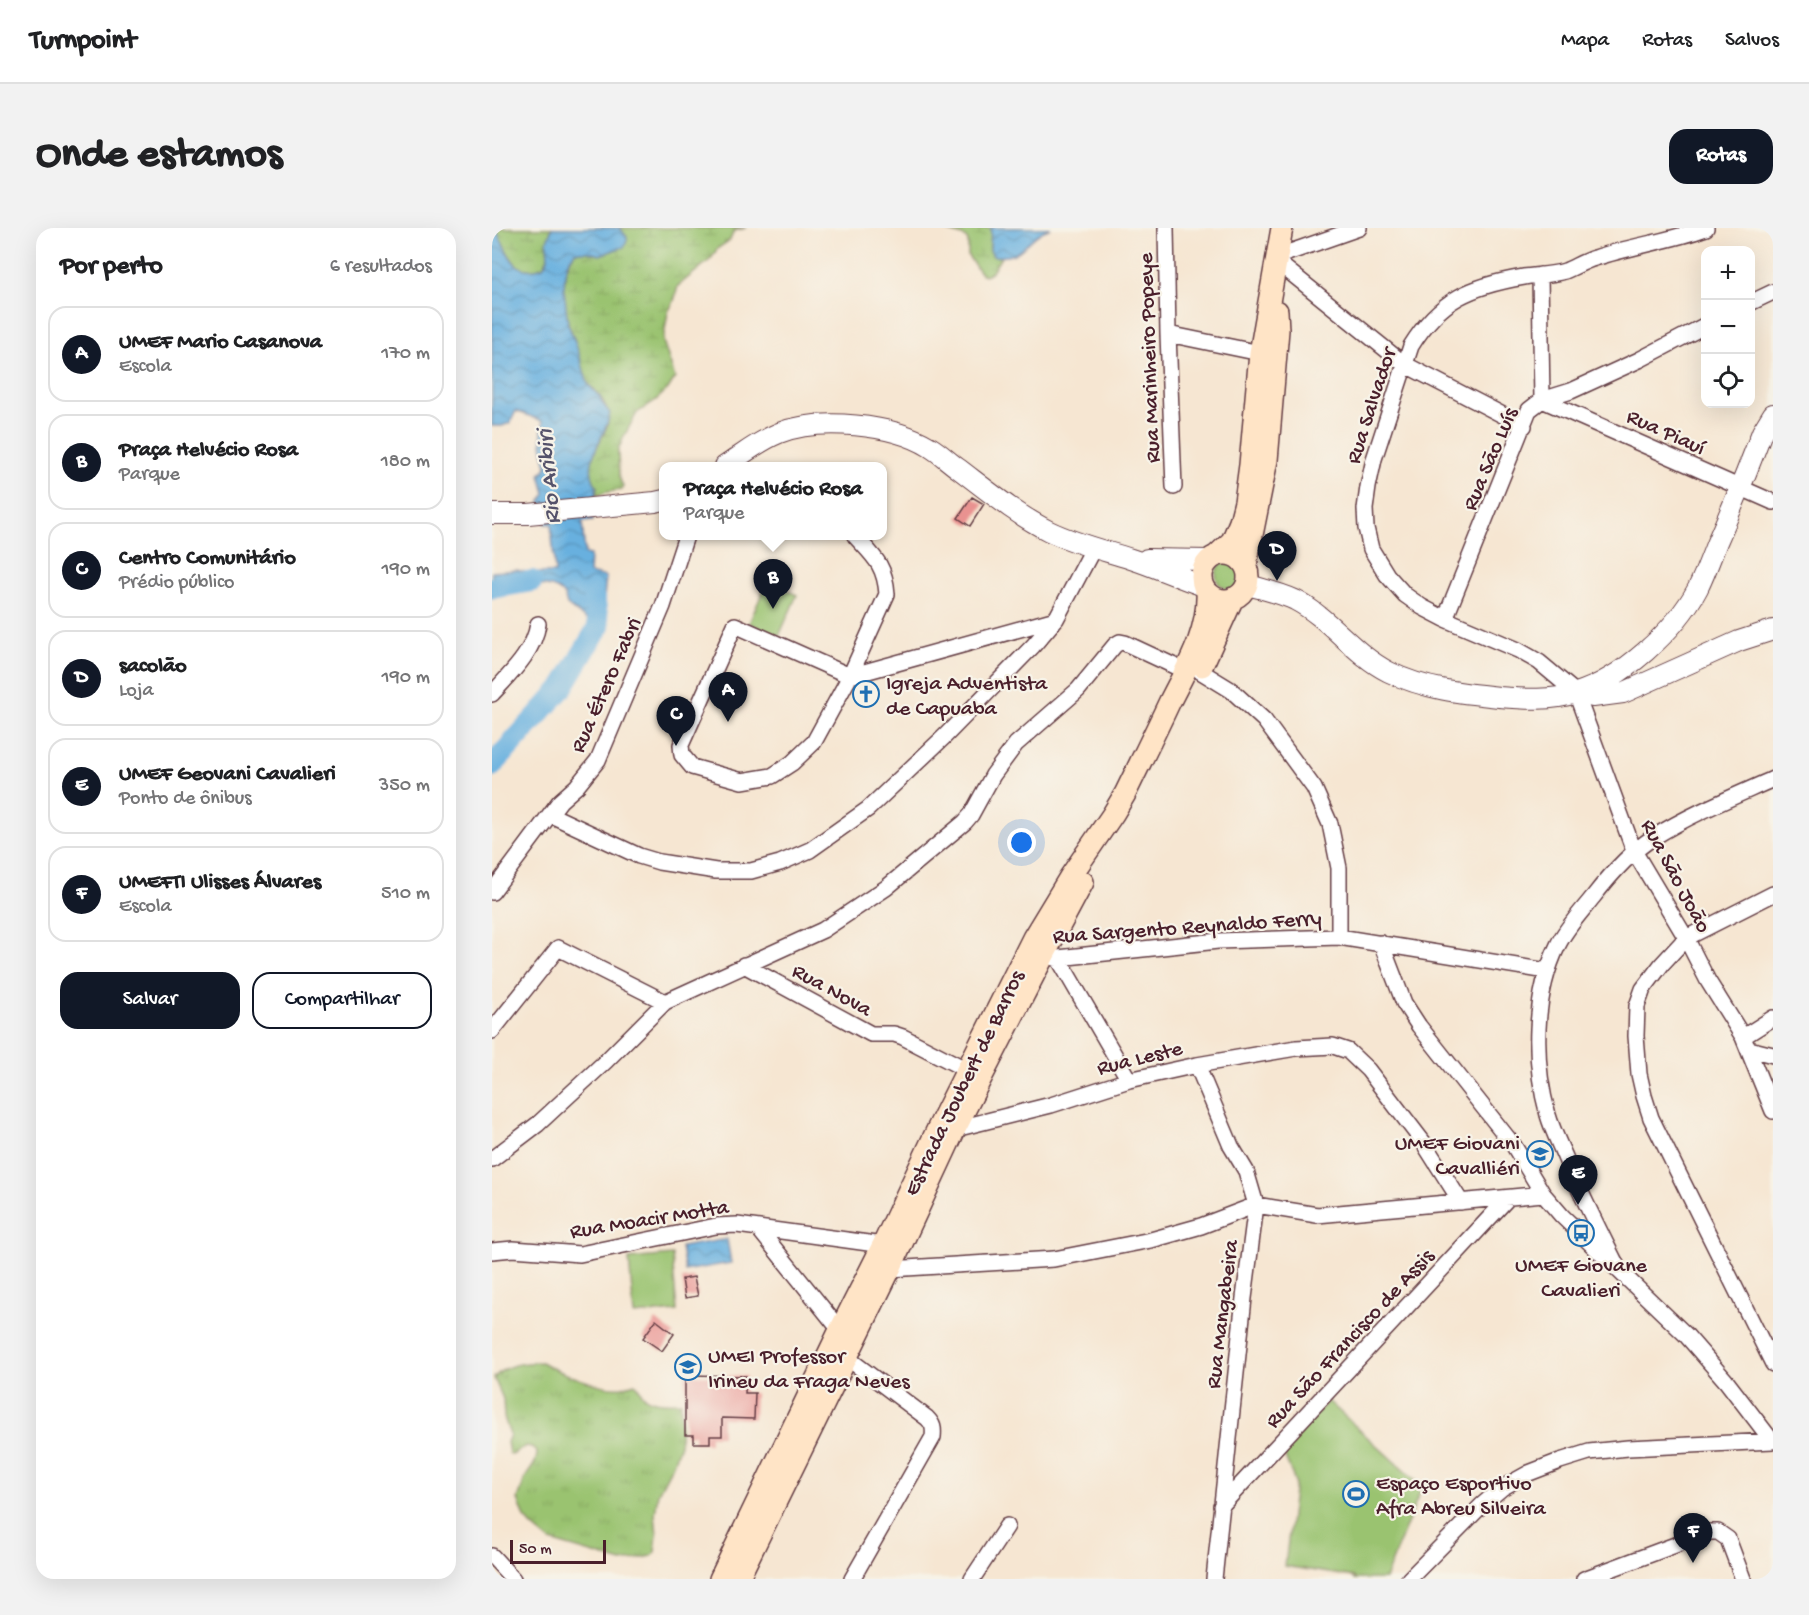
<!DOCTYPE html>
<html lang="pt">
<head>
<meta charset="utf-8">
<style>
	:root { --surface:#fff; --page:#f2f2f2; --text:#202124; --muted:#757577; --line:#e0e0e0; --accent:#111827 }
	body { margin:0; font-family:"Gochi Hand",sans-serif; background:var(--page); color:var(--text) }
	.controls { position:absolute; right:18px; top:18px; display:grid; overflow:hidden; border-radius:12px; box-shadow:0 6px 24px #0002 }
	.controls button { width:54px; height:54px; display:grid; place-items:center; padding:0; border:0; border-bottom:2px solid var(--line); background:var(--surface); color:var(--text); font:30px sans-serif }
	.scale { position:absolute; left:18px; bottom:15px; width:96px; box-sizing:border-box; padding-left:6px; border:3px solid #4a1f2b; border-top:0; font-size:16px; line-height:21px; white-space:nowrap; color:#4a1f2b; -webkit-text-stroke:4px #f7f3e8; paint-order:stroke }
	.you { position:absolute; left:530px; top:615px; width:21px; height:21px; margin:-15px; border:4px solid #fff; border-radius:50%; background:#1a73e8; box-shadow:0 0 0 9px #1a73e833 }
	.badge { display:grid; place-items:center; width:39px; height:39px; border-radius:50%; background:var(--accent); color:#fff; font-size:20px; font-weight:700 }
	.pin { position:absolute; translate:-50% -50px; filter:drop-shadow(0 2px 3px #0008) }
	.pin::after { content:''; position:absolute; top:32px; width:21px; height:18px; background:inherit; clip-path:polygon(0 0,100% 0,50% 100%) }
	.popup { position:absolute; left:167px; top:234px; width:228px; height:78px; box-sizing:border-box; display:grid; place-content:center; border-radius:12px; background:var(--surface); filter:drop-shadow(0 2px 4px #0005); font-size:20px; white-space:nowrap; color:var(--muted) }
	.popup b { font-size:22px; color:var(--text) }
	.popup::after { content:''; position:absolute; left:50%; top:100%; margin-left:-12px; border:12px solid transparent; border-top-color:var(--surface) }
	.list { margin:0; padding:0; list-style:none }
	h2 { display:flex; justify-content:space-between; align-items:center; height:78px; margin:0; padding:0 24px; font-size:26px }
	h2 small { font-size:20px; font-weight:400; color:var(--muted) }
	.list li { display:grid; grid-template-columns:39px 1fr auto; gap:18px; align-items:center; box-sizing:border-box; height:96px; margin:0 12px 12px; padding:0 12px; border:2px solid var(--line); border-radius:18px }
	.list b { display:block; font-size:22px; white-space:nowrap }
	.list p { margin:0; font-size:20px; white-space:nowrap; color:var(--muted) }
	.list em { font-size:20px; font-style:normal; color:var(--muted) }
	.actions { display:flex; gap:12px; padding:18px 24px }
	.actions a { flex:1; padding:14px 0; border:2px solid var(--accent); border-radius:18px; text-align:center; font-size:21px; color:var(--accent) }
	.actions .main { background:var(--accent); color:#fff }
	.icon { flex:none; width:33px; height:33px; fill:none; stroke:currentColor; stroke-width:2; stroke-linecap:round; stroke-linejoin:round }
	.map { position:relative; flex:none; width:1281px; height:1351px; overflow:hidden; border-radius:18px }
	header { display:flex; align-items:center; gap:36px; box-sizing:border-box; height:84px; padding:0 30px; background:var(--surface); border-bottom:2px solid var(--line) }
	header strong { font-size:28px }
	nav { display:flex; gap:33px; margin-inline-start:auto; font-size:21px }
	.intro { display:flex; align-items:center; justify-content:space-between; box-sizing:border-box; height:144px; padding:0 36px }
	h1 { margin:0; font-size:42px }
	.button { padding:15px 27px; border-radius:18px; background:var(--accent); color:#fff; font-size:21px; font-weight:700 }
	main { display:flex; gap:36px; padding:0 36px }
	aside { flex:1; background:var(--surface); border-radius:18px; box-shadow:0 6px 24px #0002 }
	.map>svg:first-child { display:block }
	.grass { fill:url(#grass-tufts); stroke:#72714e; stroke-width:1.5 }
	.wetland { fill:url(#wetland-marsh); stroke:#72714e; stroke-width:1.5 }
	.green { fill:#9ac370; stroke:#72714e; stroke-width:1.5 }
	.water { fill:url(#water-waves); stroke:#586885; stroke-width:1.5 }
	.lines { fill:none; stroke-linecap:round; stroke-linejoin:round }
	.river { stroke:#67b0df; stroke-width:22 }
	.building { fill:#e99290 }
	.minor-casing { stroke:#643d44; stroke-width:18 }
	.tertiary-casing { stroke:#643d44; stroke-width:22 }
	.secondary-casing { stroke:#643d44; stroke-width:24 }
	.minor { stroke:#fff; stroke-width:15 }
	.tertiary { stroke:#fff; stroke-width:20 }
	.secondary { stroke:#ffe4c6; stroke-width:21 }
	.labels { text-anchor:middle; stroke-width:4.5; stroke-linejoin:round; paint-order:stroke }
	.street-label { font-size:22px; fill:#4a1f2b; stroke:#f7f3e8 }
	.poi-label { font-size:22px; fill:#4a1f2b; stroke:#f7f3e8; text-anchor:start }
	.water-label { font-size:24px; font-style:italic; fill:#54526a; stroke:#f7f3e8 }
</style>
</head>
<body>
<header>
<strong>Turnpoint</strong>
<nav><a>Mapa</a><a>Rotas</a><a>Salvos</a></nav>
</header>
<div class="intro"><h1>Onde estamos</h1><a class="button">Rotas</a></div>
<main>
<aside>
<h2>Por perto<small>6 resultados</small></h2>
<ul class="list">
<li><span class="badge">A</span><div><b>UMEF Mario Casanova</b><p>Escola</p></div><em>170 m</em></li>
<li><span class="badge">B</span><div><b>Praça Helvécio Rosa</b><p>Parque</p></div><em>180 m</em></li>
<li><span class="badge">C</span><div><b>Centro Comunitário</b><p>Prédio público</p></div><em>190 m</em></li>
<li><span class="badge">D</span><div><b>sacolão</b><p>Loja</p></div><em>190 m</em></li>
<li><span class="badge">E</span><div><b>UMEF Geovani Cavalieri</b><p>Ponto de ônibus</p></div><em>350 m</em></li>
<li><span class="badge">F</span><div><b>UMEFTI Ulisses Álvares</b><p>Escola</p></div><em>510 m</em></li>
</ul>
<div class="actions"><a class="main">Salvar</a><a>Compartilhar</a></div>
</aside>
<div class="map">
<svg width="1281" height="1351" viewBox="0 0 1281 1351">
	<defs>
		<pattern id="grass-tufts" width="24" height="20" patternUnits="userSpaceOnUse" patternTransform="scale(1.5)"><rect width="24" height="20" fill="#9ac370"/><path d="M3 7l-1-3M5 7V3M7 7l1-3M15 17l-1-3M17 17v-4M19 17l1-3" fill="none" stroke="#86a761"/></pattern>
		<pattern id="wetland-marsh" width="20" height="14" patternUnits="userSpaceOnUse" patternTransform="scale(1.5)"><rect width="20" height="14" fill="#9ac370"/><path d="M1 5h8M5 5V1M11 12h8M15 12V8" fill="none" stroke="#86a761"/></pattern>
		<pattern id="water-waves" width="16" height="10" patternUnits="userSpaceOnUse" patternTransform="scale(1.5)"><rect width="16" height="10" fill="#67b0df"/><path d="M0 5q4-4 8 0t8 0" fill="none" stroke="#578fb5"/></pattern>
	</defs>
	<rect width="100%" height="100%" fill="#f7f3e8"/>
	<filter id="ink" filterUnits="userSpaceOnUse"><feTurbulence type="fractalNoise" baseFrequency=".0167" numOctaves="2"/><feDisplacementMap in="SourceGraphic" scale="12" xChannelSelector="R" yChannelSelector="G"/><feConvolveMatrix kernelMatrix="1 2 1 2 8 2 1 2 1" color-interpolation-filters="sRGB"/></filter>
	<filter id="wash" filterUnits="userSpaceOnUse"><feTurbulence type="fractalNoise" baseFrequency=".008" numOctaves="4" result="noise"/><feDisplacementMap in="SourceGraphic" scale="24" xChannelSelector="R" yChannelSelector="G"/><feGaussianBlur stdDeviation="1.35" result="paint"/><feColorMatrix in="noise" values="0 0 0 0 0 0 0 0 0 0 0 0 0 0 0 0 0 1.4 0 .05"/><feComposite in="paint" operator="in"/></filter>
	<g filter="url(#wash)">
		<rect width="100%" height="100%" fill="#f6e6d2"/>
		<path class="grass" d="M49 1134C66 1144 111 1162 130 1159 134 1158 139 1156 143 1155 147 1158 148 1163 151 1167 159 1176 179 1174 189 1174L188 1216 181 1236 166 1265 163 1286 165 1307 163 1324 160 1328 130 1334 58 1313 41 1299 33 1290 26 1271C29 1265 31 1253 35 1247 40 1239 45 1235 45 1224L40 1219 34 1218 20 1227 17 1225 15 1214 18 1207 12 1189 11 1171 2 1150C14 1135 32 1135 49 1134Z"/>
		<path class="wetland" d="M2 0H60L55 13 56 30 51 39C21 50 16 24 5 3Z
			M128 0H254L242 3 238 12 225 21 219 31 186 58 182 73 176 84 171 113 183 150 176 161 164 172 145 185 132 208 126 223 127 249 131 258 130 262 115 264 104 268 105 259C84 228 125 204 115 181 113 175 107 167 103 162 101 160 98 159 96 156 89 145 88 128 84 116 82 109 78 102 76 95 71 71 68 45 83 24H96L103 26 128 2Z
			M447 0H499L498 22 501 28 509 29 500 44 495 47 489 46 476 28V13L473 9Z"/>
		<path class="green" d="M724 347a15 15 0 1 1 30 0a15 15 0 1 1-30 0Z
			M275 354 305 367 287 408 257 395Z
			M180 1027 185 1083 142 1087 137 1031Z
			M836 1173 930 1259 893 1351H862V1349L793 1338 803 1254 790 1221Z"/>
		<path class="water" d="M0 0 5 3C16 24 21 50 51 39L56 30 55 13 60 0H128L135 9V13L132 19 108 27 96 24H83L76 34 73 46 72 61 76 96 84 116 96 156 108 169 111 176 118 185C114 210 88 233 105 259L101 279V293L90 294 93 326 98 327 97 345 114 349 109 400C97 394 85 385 75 377 74 373 73 367 69 364 55 352 17 359 0 359V344L25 342 37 345H63L59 296H53L48 275 53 265 48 247 55 238C50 220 48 211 51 193L24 183 18 195 10 198H0Z
			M499 0H559C531 9 535 32 501 28L498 22Z
			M235 1011 239 1035 193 1043 189 1019Z"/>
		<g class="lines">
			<path class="river" d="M0 360 40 353
				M0 538 70 460 107 398 102 370"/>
		</g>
		<g id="blocks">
			<path class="building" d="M480 269 492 276 478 298 466 290Z
				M202 1049 206 1068 193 1070 190 1051Z
				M164 1092 182 1106 170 1123 151 1110Z
				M193 1147 254 1148 253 1165H263L262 1191 230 1190V1208H218V1215H202V1207H193Z"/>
		</g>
	</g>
	<g filter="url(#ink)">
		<use href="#blocks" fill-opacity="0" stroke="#643d44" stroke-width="1.5"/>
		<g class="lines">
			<defs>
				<path id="minor" d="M674 0 676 106 682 259
					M1214 0C1178 13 1139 18 1103 30 1092 33 1083 39 1073 43 1060 47 1045 47 1032 49 979 58 948 71 919 118L882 231 876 259 873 281 874 300 879 321 895 347 913 367 930 379 953 391 1026 422 1047 434 1084 465 1142 623 1194 710 1216 753 1251 809 1281 883
					M784 29 867 0
					M784 33 912 136 1032 198
					M1258 75 1281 64
					M676 106 768 125
					M1050 172 1281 274
					M1050 172 1079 163 1147 132 1214 97
					M363 308C381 328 393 336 395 366L358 448 322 514 300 535 280 548 250 553 200 539 190 527 189 517 243 397 358 448 564 391
					M953 391 1037 182 1050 172 1048 47
					M708 443 739 462 772 492 822 560 838 596 847 640V709
					M0 466C18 446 42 424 46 396
					M59 587 147 628 167 634 224 643H259L288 635 318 622 376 581 452 509 541 418 564 391 601 321
					M0 664 68 573 85 558 106 532 171 378 194 308
					M1281 666 1194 710 1170 736 1151 761 1145 778 1144 808 1147 846 1152 868 1159 890 1281 1136
					M889 715 912 775 927 798 1022 918 1051 966 1070 988 1194 1107 1234 1153 1280 1213
					M551 729 566 730 726 713 847 709 1055 743
					M566 730 637 852
					M252 737 379 806H402L411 809 475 842
					M0 803 66 720 173 774
					M1251 809 1281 790
					M1257 821 1281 827
					M705 837 739 918 754 943 764 977 752 1070 722 1351
					M463 901 559 877 637 852 705 837 804 820 841 818 856 823 876 842 931 914 969 974
					M0 931 46 896 114 833 173 774 331 702 394 660 473 594 479 587 501 547 524 516 586 462 623 417 628 414 633 415 693 443
					M266 1000 348 1102
					M0 1023 21 1021 88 1026 224 998 245 997 391 1017
					M1124 1036C1106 1000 1088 965 1073 929 1067 915 1060 901 1056 887 1041 833 1041 768 1066 717 1074 700 1089 684 1101 669 1118 647 1138 624 1162 609 1199 586 1241 569 1281 551
					M398 1041 562 1031 659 1012 709 998 764 977 825 987 1051 966
					M354 1129 435 1190C441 1196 442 1200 441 1209L360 1351
					M729 1278 1016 970
					M0 1328 21 1351
					M480 1351 515 1298
					M917 1351 990 1277 1010 1260 1037 1245 1068 1233 1097 1224 1136 1220 1281 1213
					M1092 1351 1218 1304H1226L1236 1311 1251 1351"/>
				<path id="tertiary" d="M233 238C250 227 267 213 287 205 327 189 401 196 438 219 448 225 457 234 467 241 496 263 525 287 557 303 584 316 611 322 639 331 664 339 687 350 712 358
					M0 286H36L163 274 172 272
					M655 331 717 332
					M755 357C771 361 788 365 803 372 838 390 861 426 897 444 932 461 968 465 1007 469 1033 471 1059 473 1084 465 1129 452 1184 402 1206 360 1213 346 1219 329 1225 314 1241 278 1256 241 1270 204L1281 186
					M1084 465 1101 469 1131 465 1247 413 1281 402"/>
				<path id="secondary" d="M710 349a23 23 0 1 1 46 0a23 23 0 1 1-46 0Z
					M725 327 740 313 748 294 753 274 758 237 768 125 790 0
					M754 337 775 232 786 102 785 83
					M710 438 741 370
					M228 1351 348 1102 391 1017 446 900 541 710 578 649 621 586 633 566C648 535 663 505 677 475 695 439 717 404 715 363
					M246 1351 398 1041 463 901 551 729 591 654"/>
			</defs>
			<use href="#minor" class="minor-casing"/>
			<use href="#tertiary" class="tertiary-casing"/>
			<use href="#secondary" class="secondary-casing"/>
			<use href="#minor" class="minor"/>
			<use href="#tertiary" class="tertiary"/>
			<use href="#secondary" class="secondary"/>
		</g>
	</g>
	<defs>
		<symbol id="church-ring" viewBox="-11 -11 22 22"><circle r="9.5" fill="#f7f3e8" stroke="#1f6fb2" stroke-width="1.5"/><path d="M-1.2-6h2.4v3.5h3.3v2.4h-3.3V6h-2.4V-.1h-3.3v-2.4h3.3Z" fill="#1f6fb2"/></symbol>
		<symbol id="school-ring" viewBox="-11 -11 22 22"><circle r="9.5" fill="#f7f3e8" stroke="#1f6fb2" stroke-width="1.5"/><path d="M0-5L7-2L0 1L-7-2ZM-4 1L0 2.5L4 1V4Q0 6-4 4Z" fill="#1f6fb2"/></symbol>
		<symbol id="bus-ring" viewBox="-11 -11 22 22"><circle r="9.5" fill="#f7f3e8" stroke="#1f6fb2" stroke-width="1.5"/><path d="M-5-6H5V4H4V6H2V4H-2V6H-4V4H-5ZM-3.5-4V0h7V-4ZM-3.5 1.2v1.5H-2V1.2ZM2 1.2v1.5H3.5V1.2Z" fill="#1f6fb2"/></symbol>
		<symbol id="stadium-ring" viewBox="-11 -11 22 22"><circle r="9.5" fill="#f7f3e8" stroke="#1f6fb2" stroke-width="1.5"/><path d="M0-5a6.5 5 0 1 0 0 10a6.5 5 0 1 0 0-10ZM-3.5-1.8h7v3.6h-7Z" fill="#1f6fb2"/></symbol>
	</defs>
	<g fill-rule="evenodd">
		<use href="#church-ring" x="359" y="451" width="30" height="30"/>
		<use href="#school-ring" x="1033" y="911" width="30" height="30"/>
		<use href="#bus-ring" x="1074" y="990" width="30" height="30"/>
		<use href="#school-ring" x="181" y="1124" width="30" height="30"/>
		<use href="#stadium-ring" x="849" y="1251" width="30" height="30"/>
	</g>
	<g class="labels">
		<g class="street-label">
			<text transform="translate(655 130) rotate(-92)" y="8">Rua Marinheiro Popeye</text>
			<text transform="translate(877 177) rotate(-72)" y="8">Rua Salvador</text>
			<text transform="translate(1175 202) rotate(24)" y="8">Rua Piauí</text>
			<text transform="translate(996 230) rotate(-67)" y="8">Rua São Luís</text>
			<text transform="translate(112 456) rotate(-66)" y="8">Rua Étero Fabri</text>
			<text transform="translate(1186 647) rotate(62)" y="8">Rua São João</text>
			<text transform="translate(695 697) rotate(-4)" y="8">Rua Sargento Reynaldo Ferry</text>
			<text transform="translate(341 760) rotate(29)" y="8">Rua Nova</text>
			<text transform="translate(647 828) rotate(-14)" y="8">Rua Leste</text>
			<text transform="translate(470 854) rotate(-64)" y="8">Estrada Joubert de Barros</text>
			<text transform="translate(157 989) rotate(-9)" y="8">Rua Moacir Motta</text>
			<text transform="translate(728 1086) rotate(-83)" y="8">Rua Mangabeira</text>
			<text transform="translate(856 1109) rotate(-47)" y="8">Rua São Francisco de Assis</text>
		</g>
		<g class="poi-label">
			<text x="394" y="461">Igreja Adventista<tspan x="394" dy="25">de Capuaba</tspan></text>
			<text x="1028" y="921" text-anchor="end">UMEF Giovani<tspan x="1028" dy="25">Cavalliéri</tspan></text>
			<text x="1089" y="1043" text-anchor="middle">UMEF Giovane<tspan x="1089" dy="25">Cavalieri</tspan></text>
			<text x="216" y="1134">UMEI Professor<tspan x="216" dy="25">Irineu da Fraga Neves</tspan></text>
			<text x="884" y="1261">Espaço Esportivo<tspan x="884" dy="25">Afra Abreu Silveira</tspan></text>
		</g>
		<g class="water-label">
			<text transform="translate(55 249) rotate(-95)" y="8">Rio Aribiri</text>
		</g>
	</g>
</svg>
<div class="controls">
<button>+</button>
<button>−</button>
<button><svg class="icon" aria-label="locate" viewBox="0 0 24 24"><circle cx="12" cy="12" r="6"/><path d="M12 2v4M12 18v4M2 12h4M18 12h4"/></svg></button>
</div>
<div class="scale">50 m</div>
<div class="you"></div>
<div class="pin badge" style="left:236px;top:494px">A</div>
<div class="pin badge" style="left:281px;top:381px">B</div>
<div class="popup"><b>Praça Helvécio Rosa</b>Parque</div>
<div class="pin badge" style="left:184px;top:518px">C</div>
<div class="pin badge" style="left:785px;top:353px">D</div>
<div class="pin badge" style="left:1086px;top:977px">E</div>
<div class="pin badge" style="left:1201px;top:1335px">F</div>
</div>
</main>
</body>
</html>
